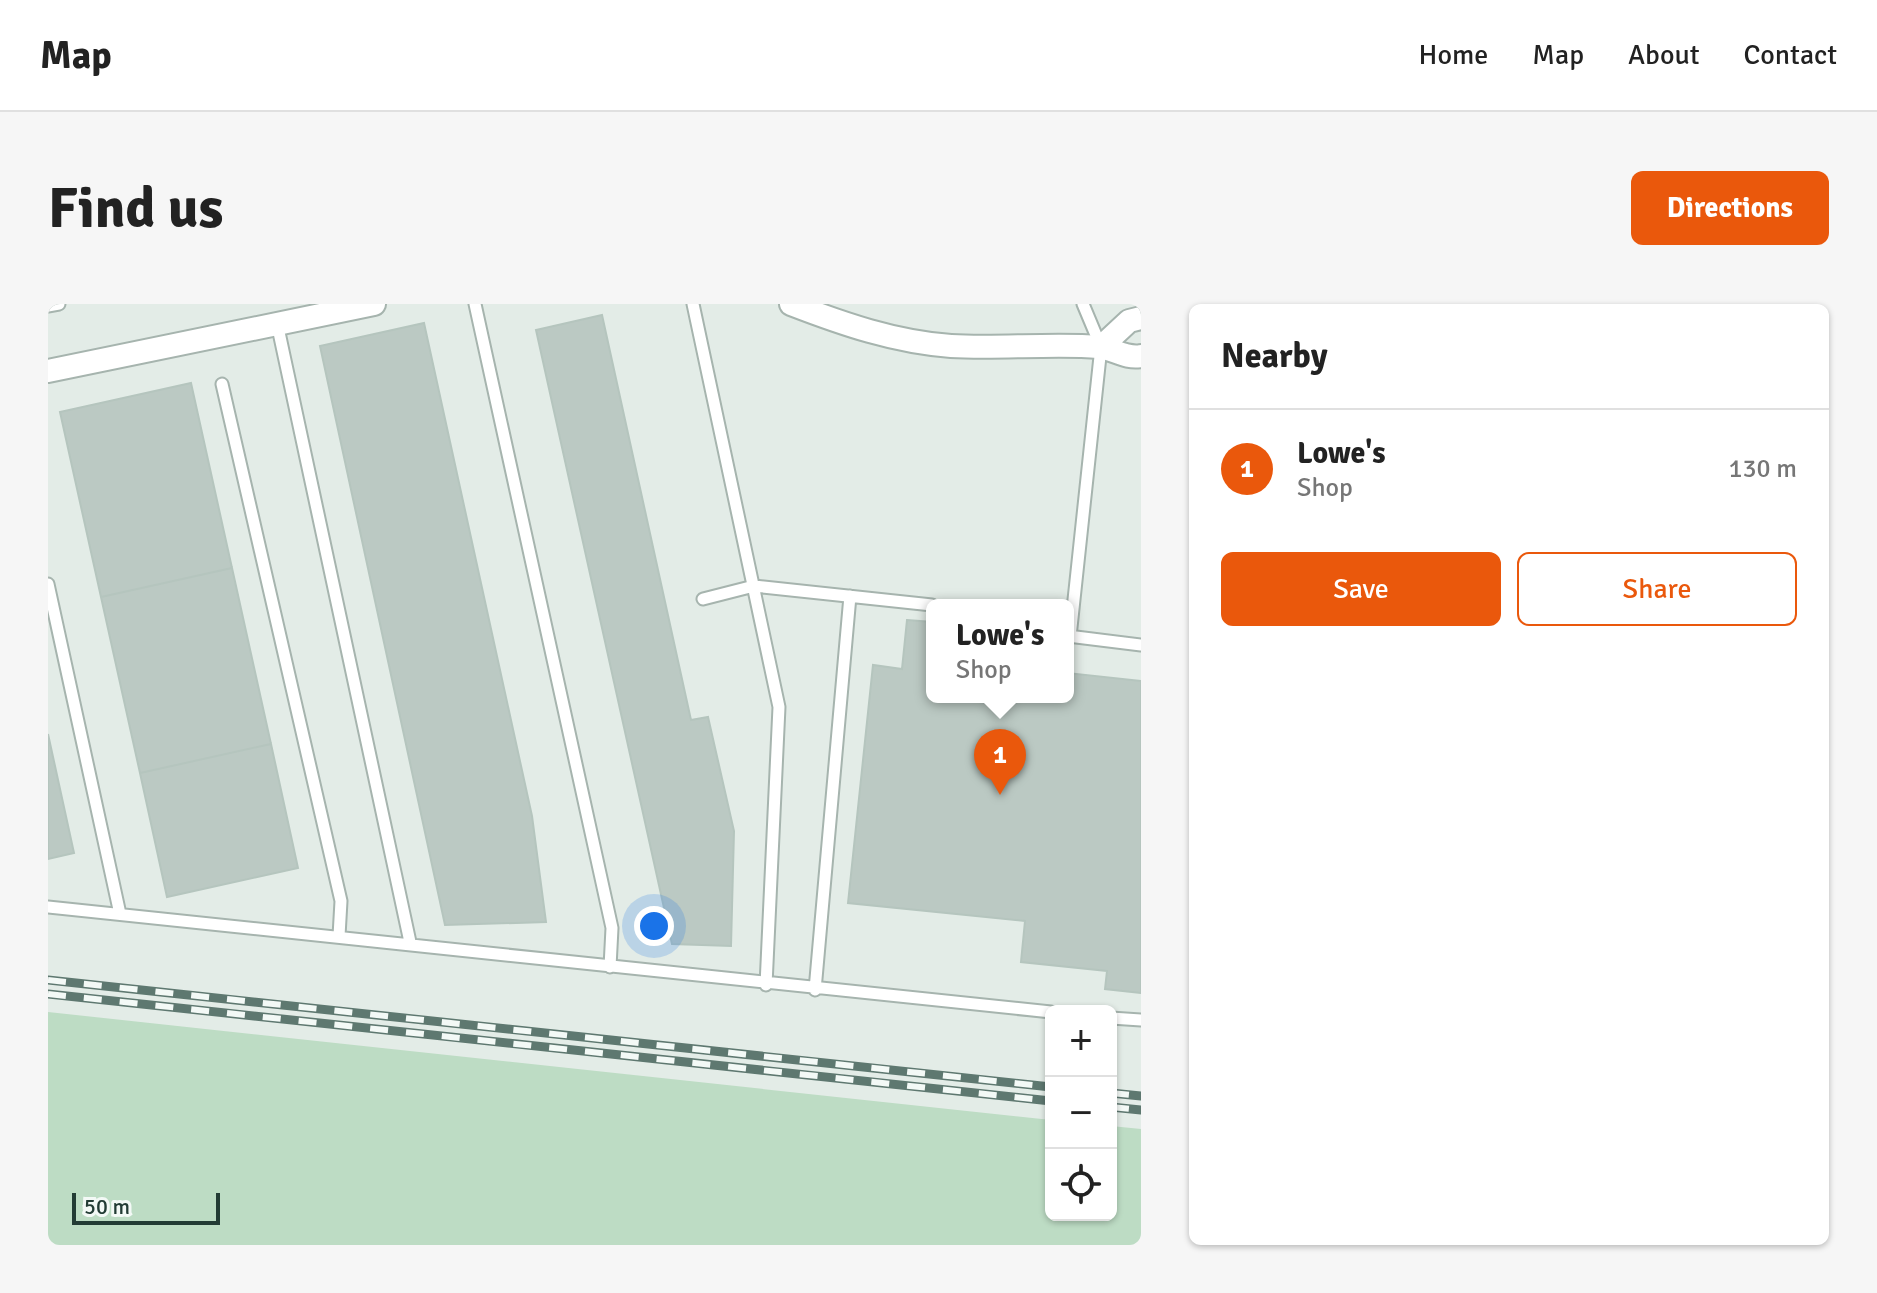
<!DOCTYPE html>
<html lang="en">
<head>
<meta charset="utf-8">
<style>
	:root { --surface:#fff; --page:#f6f6f6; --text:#222; --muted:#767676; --line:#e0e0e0; --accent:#ea580c }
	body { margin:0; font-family:Signika,sans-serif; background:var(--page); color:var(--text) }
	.controls { position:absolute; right:24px; bottom:24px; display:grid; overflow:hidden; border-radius:12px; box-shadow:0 2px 6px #0004 }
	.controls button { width:72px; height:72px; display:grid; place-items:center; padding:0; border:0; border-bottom:2px solid var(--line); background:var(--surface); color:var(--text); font:40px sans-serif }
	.scale { position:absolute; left:24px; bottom:20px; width:148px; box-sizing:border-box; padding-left:8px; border:4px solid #233c35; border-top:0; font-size:22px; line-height:28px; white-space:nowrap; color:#233c35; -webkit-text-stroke:6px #f3f9f6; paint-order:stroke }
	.you { position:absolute; left:606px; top:622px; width:28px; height:28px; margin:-20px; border:6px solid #fff; border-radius:50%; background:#1a73e8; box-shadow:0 0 0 12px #1a73e833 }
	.badge { display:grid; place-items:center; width:52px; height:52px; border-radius:50%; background:var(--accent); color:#fff; font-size:26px; font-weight:700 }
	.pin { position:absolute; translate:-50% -66px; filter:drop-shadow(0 2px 4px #0008) }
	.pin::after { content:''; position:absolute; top:42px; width:28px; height:24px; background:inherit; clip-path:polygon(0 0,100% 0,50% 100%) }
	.popup { position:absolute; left:878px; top:295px; width:148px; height:104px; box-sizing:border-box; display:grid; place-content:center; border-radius:12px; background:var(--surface); filter:drop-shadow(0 2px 6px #0005); font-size:26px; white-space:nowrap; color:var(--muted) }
	.popup b { font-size:30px; color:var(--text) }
	.popup::after { content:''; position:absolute; left:50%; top:100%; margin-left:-16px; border:16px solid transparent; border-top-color:var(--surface) }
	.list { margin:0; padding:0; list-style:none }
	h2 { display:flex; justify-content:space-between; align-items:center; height:104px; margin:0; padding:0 32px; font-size:34px }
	h2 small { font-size:26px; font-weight:400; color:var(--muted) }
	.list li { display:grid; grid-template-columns:52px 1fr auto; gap:24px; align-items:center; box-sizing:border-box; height:120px; padding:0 32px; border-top:2px solid var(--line) }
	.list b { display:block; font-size:30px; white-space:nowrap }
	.list p { margin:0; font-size:26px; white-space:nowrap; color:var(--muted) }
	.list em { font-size:26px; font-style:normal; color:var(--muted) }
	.actions { display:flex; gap:16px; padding:24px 32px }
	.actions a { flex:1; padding:18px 0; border:2px solid var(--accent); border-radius:12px; text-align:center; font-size:28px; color:var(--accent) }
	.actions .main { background:var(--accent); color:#fff }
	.icon { flex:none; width:44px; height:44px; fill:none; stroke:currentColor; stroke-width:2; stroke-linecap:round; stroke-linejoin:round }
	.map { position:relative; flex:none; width:1093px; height:941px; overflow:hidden; border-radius:12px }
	header { display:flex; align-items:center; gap:48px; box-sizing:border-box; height:112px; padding:0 40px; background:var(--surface); border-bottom:2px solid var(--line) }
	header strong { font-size:38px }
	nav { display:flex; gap:44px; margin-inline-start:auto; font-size:28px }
	.intro { display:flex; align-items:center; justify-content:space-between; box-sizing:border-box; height:192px; padding:0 48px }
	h1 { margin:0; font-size:56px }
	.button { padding:20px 36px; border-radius:12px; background:var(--accent); color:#fff; font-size:28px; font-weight:700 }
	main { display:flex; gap:48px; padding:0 48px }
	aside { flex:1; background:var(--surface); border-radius:12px; box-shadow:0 2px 6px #0004 }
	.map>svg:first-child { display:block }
	.green { fill:#bddcc4 }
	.building { fill:#bbc9c3; stroke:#b5c5be; stroke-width:2 }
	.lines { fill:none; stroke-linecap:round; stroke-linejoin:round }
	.service-casing { stroke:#a6b4ae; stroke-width:15 }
	.minor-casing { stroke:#a6b4ae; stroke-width:26 }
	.service { stroke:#fff; stroke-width:11 }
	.minor { stroke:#fff; stroke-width:22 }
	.rail-casing { stroke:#5e7870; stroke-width:9 }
	.rail { stroke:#f3f9f6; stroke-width:6; stroke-dasharray:18; stroke-linecap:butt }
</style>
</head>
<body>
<header>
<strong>Map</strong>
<nav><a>Home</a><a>Map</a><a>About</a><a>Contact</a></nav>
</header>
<div class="intro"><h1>Find us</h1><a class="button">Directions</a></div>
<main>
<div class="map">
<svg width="1093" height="941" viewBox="0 0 1093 941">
	<rect width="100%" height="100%" fill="#e3ece7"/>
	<path class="green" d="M0 708 1003 816V911H1063V822L1093 825V941H0Z"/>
	<path class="building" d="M554 11 643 416 660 413 686 527 683 642 624 640 488 26Z
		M376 19 484 512 498 618 397 621 272 42Z
		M143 79 184 264 53 293 12 108Z
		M184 264 223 440 92 469 53 293Z
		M859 316 884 318V393H1020V369L1093 377V689L1057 685 1059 667 973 658 977 617 800 599 825 361 854 365Z
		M0 430 26 549 0 555Z
		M223 440 250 564 119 593 92 469Z"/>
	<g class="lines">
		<defs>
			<path id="service" d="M427 0 564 624 562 663
				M645 0 731 403 718 681
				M0 2 11 0
				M229 19 362 638
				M174 80 293 597 291 632
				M0 280 72 610
				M655 295 706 282 884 301
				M1020 332 1093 341
				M1022 333 1053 43 1035 0
				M0 603C335 635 668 676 1003 708
				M767 686 802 292
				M1063 714 1093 716"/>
			<path id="minor" d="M743 0C795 20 847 38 903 42 951 45 1006 39 1051 43 1066 45 1078 55 1093 52
				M1053 43 1081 17 1093 14
				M0 67 326 0"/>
		</defs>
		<use href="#service" class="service-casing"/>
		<use href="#minor" class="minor-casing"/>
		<use href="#service" class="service"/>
		<use href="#minor" class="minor"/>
		<defs>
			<path id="rail" d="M0 676 1003 783
				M0 690 1003 797
				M1063 789 1093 792
				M1063 803 1093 806"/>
		</defs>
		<use href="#rail" class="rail-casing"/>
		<use href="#rail" class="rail"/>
	</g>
</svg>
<div class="controls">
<button>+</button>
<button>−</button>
<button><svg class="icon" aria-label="locate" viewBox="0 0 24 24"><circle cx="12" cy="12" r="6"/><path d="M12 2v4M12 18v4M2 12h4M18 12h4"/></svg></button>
</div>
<div class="scale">50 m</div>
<div class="you"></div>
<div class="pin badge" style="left:952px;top:491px">1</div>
<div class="popup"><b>Lowe's</b>Shop</div>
</div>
<aside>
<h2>Nearby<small></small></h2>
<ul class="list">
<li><span class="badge">1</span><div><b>Lowe's</b><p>Shop</p></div><em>130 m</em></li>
</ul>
<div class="actions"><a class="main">Save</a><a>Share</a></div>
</aside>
</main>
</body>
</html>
